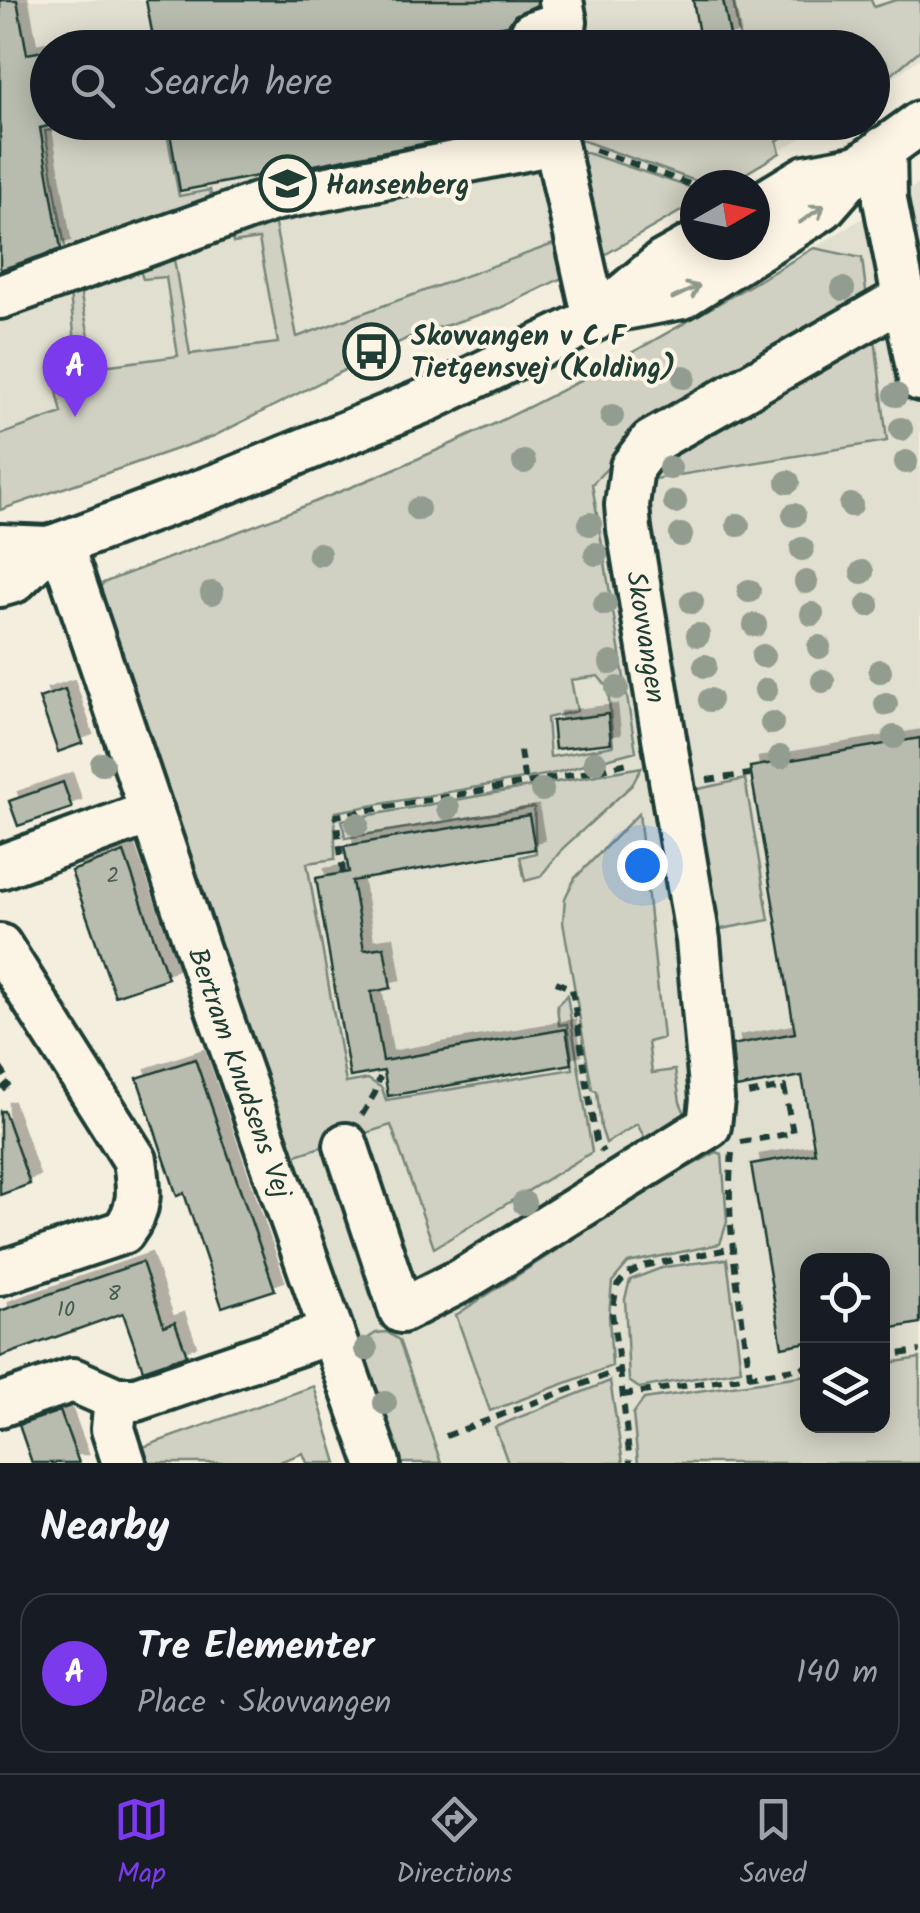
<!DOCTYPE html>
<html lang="en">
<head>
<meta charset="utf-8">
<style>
	:root { --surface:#171b24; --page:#242831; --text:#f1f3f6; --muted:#9ea1a6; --line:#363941; --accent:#7c3aed }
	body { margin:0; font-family:Kalam,sans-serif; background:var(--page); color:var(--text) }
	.controls { position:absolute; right:30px; bottom:30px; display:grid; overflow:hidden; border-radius:20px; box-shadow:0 5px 25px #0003 }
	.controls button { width:90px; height:90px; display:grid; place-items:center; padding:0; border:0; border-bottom:2px solid var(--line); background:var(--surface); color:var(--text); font:50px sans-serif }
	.compass { position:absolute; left:680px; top:170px; width:90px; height:90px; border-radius:50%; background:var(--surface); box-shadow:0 5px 25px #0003; rotate:81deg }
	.you { position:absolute; left:642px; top:865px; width:35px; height:35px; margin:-25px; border:8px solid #fff; border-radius:50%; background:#1a73e8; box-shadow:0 0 0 15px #1a73e833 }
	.badge { display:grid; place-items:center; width:65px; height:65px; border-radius:50%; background:var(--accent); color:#fff; font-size:32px; font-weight:700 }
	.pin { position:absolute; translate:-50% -82px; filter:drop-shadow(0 2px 5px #0008) }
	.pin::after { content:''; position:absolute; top:52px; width:35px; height:30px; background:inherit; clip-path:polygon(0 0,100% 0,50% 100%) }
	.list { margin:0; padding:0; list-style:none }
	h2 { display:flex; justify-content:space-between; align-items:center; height:130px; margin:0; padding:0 40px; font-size:42px }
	h2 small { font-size:32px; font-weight:400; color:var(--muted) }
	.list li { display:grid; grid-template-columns:65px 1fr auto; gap:30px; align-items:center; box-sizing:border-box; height:160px; margin:0 20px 20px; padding:0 20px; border:2px solid var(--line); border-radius:30px }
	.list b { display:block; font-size:38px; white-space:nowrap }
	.list p { margin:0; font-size:32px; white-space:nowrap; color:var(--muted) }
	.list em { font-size:32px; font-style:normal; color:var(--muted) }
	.icon { flex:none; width:55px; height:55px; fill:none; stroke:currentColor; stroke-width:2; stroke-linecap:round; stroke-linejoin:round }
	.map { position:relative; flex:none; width:920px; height:1463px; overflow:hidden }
	.search { position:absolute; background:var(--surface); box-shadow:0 5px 25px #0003; left:30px; right:30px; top:30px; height:110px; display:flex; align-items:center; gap:25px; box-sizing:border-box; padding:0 35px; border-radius:55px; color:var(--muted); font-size:38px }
	.sheet { height:310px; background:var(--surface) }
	nav { display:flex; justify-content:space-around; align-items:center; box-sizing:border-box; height:140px; border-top:2px solid var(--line); background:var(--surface); font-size:28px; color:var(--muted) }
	nav a { display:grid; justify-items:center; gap:5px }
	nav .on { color:var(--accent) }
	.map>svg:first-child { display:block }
	.built { fill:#e1dfd0; fill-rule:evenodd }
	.green { fill:#d0d1c2; stroke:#78877b; stroke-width:2.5; fill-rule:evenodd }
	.building { fill:#b8bcae; stroke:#1f3d34; stroke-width:2.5; filter:url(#shadow) }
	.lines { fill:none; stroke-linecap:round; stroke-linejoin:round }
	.minor-casing { stroke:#1f3d34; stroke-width:50 }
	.path { stroke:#1f3d34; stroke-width:6; stroke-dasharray:10 8; stroke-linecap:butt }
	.minor { stroke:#fcf5e5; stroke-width:42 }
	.tree { fill:#929d90 }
	.oneway { stroke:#8e998c }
	.labels { text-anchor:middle; stroke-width:8; stroke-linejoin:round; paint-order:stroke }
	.number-label { font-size:22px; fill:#455d52 }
	.poi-label { font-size:28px; font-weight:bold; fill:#1f3d34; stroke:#fcf5e5; text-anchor:start }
	.street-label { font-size:28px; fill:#1f3d34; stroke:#fcf5e5 }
</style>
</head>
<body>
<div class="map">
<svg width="920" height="1463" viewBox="0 0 920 1463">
	<defs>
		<filter id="shadow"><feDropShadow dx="9" dy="-9" stdDeviation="0" flood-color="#0004"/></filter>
	</defs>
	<rect width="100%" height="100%" fill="#f3eede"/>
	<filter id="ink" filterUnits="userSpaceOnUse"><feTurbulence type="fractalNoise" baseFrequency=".01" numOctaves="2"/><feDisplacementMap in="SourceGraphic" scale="20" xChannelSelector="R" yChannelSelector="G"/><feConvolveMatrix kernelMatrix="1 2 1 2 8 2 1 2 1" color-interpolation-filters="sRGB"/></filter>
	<g filter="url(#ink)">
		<path class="built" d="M0 0H920V58L873 92 872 48H48V122L826 123 722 185H695V201L0 506Z
			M920 183V1463H397L97 592 103 583 118 577 327 498 490 426 613 365 814 248ZM808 1260H882V1426H808Z"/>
		<path class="green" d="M733 0H871L874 7 896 0H920V50L891 75 886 61 873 71 872 48 741 47Z
			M93 123H165L179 196 210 190 213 208 68 265 45 131Z
			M563 123H802L777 141 780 153 726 185H707L567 135Z
			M566 146 695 189V203L599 258Z
			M274 220 297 337 559 242 566 276 500 308 410 337 214 436 0 510V435L62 413 55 383 78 374 70 293 80 291 95 367 178 356 166 277 143 279 140 271 169 254 194 248 196 253 174 259 190 354 278 343 259 239 233 243 232 238 257 223Z
			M814 248 862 258 867 299 623 452 592 484 636 751 551 774 335 812V859L307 863 346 1083 368 1079 382 1088 386 1100 573 1069 567 1024 559 1025 557 1005 567 995 592 1152 434 1248 391 1125 290 1157 97 592 103 583 118 577C244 530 370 483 492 425 603 372 708 310 814 248ZM598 676 608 688 613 746 550 757 547 718 577 711 571 680Z
			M874 329 887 441 649 480 651 502 641 505 648 461Z
			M642 767 632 785 563 848 540 877 525 881 520 857 536 853 534 807 345 838 342 820Z
			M745 779 769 920 711 931 689 791Z
			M639 813 663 1038 648 1042 652 1073 675 1070 680 1102 687 1118 650 1147 637 1124 606 1143 601 1128 597 1092 592 1089 563 922 565 898 575 878Z
			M717 1152 722 1154 727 1222 720 1244 628 1263 612 1282 609 1316 612 1366 490 1411 456 1315 668 1178Z
			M727 1259 741 1370 639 1388 629 1381 625 1299 630 1280 664 1267Z
			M387 1332 399 1340 441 1463H397L356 1346 376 1333Z
			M920 1358V1463H638L633 1414 644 1399 807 1375 808 1426H882L883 1364Z
			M610 1381 623 1463H508L495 1427Z
			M314 1386 337 1463H307L303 1453 277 1463H149L143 1447Z"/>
		<path class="building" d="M0 0H17L27 54 48 50V126L40 128 61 249 0 270Z
			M146 0H537V5L515 15 508 25 434 39 435 48H155Z
			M693 0H723L731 41 701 46Z
			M168 122H483L484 132 180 191Z
			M65 689 83 743 58 752 39 698Z
			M608 714 611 743 555 749 552 721Z
			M920 738V1323L882 1330V1260H808V1342L782 1347 751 1164 815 1153 802 1076 736 1088 732 1045 795 1033 750 767Z
			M63 782 72 808 18 826 9 801Z
			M529 815 535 849 352 881 364 950 384 947 391 988 371 992 383 1061 566 1029 572 1064 388 1096 384 1071 350 1077 316 878 349 872 344 846Z
			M124 852 168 978 115 996 71 871Z
			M195 1059 275 1290 222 1307 184 1193 177 1196 137 1078Z
			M0 1111H4L30 1184 0 1195Z
			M142 1262 164 1326 175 1322 187 1355 143 1370 123 1313 0 1357V1311Z
			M60 1411 79 1463H32L19 1425Z"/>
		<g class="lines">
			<defs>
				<g id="minor">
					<path d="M535 48 532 33 565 22 561 0"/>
					<path d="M551 122 595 319"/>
					<path d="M884 148 885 200 920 379"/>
					<path d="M755 208 806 177 859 167"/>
					<path d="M0 297 273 199 555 143"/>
					<path d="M608 311 682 297 823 208 859 167 920 123"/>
					<path id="s1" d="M61 544 219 1012 378 1463"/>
					<path d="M0 546 48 548 61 544 226 482 429 399 595 319 663 262 695 244"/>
					<path d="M0 585 14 581 48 548"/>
					<path d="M0 867 152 812"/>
					<path d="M0 946 135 1160C139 1189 142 1207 123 1232L0 1273"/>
					<path d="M346 1145 401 1311 464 1279 709 1126 712 1099 698 940 629 529 627 505 632 467 651 442 904 298"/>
					<path d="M116 1399 113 1429 124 1463"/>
					<path d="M0 1405 73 1380 116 1399H136L332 1332"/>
				</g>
			</defs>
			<use href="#minor" class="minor-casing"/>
			<path class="path" d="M595 150 695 186
				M520 751 525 783
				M707 780 750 774
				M343 873 336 816 600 770 631 762
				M556 982 572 989 596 1141 603 1152
				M0 1068 10 1082 0 1091
				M362 1115 375 1093 380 1077
				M741 1142 793 1133 784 1087 747 1094
				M732 1153C724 1227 741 1303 750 1376
				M882 1356 920 1351
				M620 1370 630 1463
				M623 1395 808 1367
				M446 1436 620 1370 612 1313 617 1286 626 1275 643 1266 734 1248"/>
			<use href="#minor" class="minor"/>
		</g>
		<g class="tree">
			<circle cx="843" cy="289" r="12"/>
			<circle cx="684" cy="377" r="12"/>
			<circle cx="896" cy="395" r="12"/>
			<circle cx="612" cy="416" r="12"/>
			<circle cx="901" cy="429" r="12"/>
			<circle cx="524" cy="462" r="12"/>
			<circle cx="906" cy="462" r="12"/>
			<circle cx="670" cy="468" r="12"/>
			<circle cx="788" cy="482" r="12"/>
			<circle cx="675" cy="502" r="12"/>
			<circle cx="851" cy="505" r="12"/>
			<circle cx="418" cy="509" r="12"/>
			<circle cx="794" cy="515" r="12"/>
			<circle cx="590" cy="524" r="12"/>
			<circle cx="738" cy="525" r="12"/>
			<circle cx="681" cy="535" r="12"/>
			<circle cx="802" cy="549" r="12"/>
			<circle cx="319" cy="554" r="12"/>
			<circle cx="596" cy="554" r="12"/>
			<circle cx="862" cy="572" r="12"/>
			<circle cx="806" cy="582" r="12"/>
			<circle cx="749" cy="591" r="12"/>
			<circle cx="212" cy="593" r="12"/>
			<circle cx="692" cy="602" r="12"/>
			<circle cx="605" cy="604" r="12"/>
			<circle cx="868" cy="605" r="12"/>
			<circle cx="812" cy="614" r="12"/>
			<circle cx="755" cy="625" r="12"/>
			<circle cx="698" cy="635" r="12"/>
			<circle cx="819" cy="647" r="12"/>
			<circle cx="763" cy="656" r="12"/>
			<circle cx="611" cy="663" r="12"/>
			<circle cx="705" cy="666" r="12"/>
			<circle cx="880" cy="671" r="12"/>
			<circle cx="823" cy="681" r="12"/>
			<circle cx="617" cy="688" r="12"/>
			<circle cx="766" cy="690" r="12"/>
			<circle cx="710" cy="700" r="12"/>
			<circle cx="886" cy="704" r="12"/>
			<circle cx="772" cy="723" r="12"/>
			<circle cx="894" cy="737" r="12"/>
			<circle cx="780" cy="757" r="12"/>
			<circle cx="595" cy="762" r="12"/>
			<circle cx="102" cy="764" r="12"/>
			<circle cx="542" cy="790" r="12"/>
			<circle cx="448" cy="808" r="12"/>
			<circle cx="357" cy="824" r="12"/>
			<circle cx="524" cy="1203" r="12"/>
			<circle cx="366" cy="1349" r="12"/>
			<circle cx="385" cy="1403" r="12"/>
		</g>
		<defs><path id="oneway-shaft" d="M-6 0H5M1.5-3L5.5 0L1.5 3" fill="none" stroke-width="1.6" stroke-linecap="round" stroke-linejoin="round" transform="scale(2.5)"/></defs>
		<g class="oneway">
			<use href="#oneway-shaft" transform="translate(812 214) rotate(-35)"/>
			<use href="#oneway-shaft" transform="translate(686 292) rotate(-25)"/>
		</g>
	</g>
	<defs>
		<symbol id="university-ring" viewBox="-11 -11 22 22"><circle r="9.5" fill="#fcf5e5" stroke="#1f3d34" stroke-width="1.5"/><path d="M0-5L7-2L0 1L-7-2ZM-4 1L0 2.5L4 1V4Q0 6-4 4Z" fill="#1f3d34"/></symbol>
		<symbol id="bus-ring" viewBox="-11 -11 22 22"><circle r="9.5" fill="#fcf5e5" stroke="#1f3d34" stroke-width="1.5"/><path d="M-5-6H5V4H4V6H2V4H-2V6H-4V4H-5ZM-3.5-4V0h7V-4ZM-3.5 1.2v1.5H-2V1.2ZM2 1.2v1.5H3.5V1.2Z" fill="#1f3d34"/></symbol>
	</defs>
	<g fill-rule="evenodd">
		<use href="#university-ring" x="256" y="152" width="63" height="63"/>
		<use href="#bus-ring" x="340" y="320" width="63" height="63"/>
	</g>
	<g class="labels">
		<g class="number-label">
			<text x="113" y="882">2</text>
			<text x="114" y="1300">8</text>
			<text x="66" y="1316">10</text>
		</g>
		<g class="poi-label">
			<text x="326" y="194">Hansenberg</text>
			<text x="411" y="345">Skovvangen v C F<tspan x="411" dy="32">Tietgensvej (Kolding)</tspan></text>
		</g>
		<g class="street-label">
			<text transform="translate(647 637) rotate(81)" y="10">Skovvangen</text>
			<text dy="10" stroke="none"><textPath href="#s1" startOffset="558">Bertram Knudsens Vej</textPath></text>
		</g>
	</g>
</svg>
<div class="controls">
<button><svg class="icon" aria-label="locate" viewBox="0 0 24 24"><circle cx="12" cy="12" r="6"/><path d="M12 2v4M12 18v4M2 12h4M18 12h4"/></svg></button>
<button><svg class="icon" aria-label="layers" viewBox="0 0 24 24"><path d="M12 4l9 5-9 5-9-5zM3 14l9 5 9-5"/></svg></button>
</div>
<svg class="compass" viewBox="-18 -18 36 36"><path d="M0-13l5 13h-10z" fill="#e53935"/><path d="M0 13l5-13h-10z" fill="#9ea1a6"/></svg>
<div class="you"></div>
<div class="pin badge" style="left:75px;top:417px">A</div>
<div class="search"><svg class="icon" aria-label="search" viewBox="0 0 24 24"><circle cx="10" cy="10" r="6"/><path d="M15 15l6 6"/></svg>Search here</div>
</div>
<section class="sheet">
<h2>Nearby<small></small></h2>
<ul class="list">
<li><span class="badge">A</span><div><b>Tre Elementer</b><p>Place · Skovvangen</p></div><em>140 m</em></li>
</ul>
</section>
<nav>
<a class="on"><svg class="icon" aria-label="map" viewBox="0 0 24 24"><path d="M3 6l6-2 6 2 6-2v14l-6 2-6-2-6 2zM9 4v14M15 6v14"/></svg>Map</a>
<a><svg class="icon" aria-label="directions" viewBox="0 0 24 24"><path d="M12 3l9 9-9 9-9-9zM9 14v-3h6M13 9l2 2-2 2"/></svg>Directions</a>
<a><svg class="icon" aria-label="saved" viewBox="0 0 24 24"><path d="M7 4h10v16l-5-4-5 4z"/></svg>Saved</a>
</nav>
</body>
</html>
